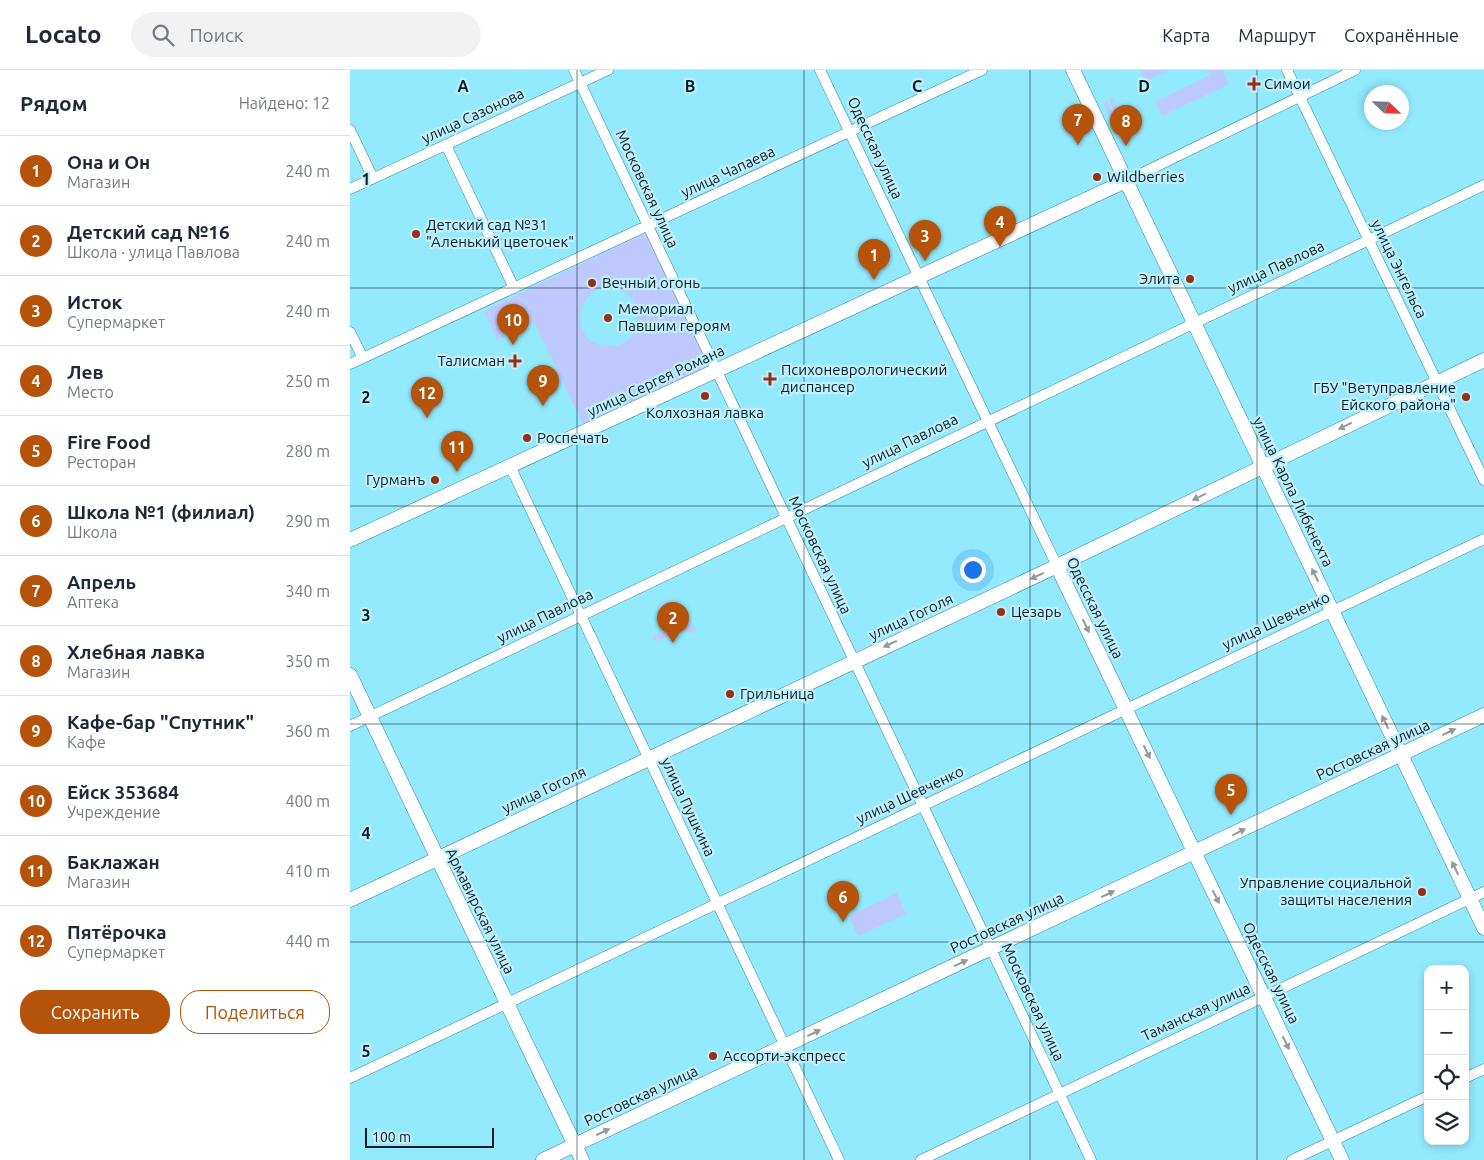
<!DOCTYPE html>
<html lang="ru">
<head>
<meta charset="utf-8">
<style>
	:root { --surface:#fff; --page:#f2f2f3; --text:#1f2937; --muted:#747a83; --line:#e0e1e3; --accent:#b45309 }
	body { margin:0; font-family:Ubuntu,sans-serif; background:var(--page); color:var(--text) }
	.controls { position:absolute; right:15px; bottom:15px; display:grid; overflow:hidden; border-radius:10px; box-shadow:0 2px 8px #0003 }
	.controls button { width:45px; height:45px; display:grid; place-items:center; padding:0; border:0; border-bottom:1px solid var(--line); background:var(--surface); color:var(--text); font:25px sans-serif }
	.compass { position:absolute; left:1014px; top:15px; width:45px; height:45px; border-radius:50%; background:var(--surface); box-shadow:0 2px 8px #0003; rotate:113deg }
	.scale { position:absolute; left:15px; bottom:12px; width:129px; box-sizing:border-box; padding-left:5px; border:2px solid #031e24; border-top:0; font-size:14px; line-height:18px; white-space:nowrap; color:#031e24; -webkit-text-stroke:4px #c0f0fd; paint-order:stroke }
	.you { position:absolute; left:622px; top:499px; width:18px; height:18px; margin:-12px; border:4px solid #fff; border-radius:50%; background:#1a73e8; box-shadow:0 0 0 8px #1a73e833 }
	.badge { display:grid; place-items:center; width:32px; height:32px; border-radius:50%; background:var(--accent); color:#fff; font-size:16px; font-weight:700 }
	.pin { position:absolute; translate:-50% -41px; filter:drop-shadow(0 1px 2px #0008) }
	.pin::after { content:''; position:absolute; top:26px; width:18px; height:15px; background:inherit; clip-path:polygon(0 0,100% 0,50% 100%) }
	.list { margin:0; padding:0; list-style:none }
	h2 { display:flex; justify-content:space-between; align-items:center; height:65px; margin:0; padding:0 20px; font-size:21px }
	h2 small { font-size:16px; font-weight:400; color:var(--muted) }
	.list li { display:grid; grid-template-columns:32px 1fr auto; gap:15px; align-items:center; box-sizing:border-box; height:70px; padding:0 20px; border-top:1px solid var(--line) }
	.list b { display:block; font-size:19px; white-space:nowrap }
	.list p { margin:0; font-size:16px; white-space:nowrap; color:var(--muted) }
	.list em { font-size:16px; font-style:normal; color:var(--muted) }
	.actions { display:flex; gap:10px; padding:15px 20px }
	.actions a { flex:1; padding:11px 0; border:1px solid var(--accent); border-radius:20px; text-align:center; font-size:18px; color:var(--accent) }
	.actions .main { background:var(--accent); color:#fff }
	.icon { flex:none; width:28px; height:28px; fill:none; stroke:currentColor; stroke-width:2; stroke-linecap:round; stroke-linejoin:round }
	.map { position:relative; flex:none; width:1134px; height:1090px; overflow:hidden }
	header { display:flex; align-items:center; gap:30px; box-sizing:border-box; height:70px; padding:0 25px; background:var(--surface); border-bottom:1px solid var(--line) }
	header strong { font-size:24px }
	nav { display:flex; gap:28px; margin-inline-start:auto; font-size:18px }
	.search { width:350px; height:45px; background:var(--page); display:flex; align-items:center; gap:12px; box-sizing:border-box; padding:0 18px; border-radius:28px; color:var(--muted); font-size:19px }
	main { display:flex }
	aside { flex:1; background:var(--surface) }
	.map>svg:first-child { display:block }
	.green { fill:#bec9fd; fill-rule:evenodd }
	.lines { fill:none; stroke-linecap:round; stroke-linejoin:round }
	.street-casing { stroke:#2e889b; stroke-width:11 }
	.secondary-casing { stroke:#2e889b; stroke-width:15 }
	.street { stroke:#fff; stroke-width:10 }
	.secondary { stroke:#fff; stroke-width:14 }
	.oneway { fill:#8e9a9c }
	.grid { fill:none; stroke:#031e24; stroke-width:1; stroke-opacity:0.55 }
	.poi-dot { fill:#972f14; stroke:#c0f0fd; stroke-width:2 }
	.labels { text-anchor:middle; stroke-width:4.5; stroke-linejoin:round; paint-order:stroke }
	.poi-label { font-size:15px; fill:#031e24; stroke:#c0f0fd; text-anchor:start }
	.street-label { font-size:15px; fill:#031e24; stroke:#c0f0fd }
	.grid-label { font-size:16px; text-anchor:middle; font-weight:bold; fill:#031e24; stroke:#c0f0fd; stroke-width:4.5; stroke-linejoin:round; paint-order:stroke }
</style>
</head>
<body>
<header>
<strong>Locato</strong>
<div class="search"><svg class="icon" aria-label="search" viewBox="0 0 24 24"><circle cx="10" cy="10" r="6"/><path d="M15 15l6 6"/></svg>Поиск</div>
<nav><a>Карта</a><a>Маршрут</a><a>Сохранённые</a></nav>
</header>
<main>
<aside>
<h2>Рядом<small>Найдено: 12</small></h2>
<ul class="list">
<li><span class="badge">1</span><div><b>Она и Он</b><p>Магазин</p></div><em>240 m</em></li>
<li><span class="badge">2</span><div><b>Детский сад №16</b><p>Школа · улица Павлова</p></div><em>240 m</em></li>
<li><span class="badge">3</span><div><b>Исток</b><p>Супермаркет</p></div><em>240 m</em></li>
<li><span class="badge">4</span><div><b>Лев</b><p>Место</p></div><em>250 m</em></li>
<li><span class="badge">5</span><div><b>Fire Food</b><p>Ресторан</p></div><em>280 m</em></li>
<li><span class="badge">6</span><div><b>Школа №1 (филиал)</b><p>Школа</p></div><em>290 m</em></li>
<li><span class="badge">7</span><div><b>Апрель</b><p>Аптека</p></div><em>340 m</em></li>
<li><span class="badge">8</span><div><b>Хлебная лавка</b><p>Магазин</p></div><em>350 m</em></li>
<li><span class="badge">9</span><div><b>Кафе-бар &quot;Спутник&quot;</b><p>Кафе</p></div><em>360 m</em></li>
<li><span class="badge">10</span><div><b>Ейск 353684</b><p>Учреждение</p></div><em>400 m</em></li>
<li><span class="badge">11</span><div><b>Баклажан</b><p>Магазин</p></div><em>410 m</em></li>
<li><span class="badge">12</span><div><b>Пятёрочка</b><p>Супермаркет</p></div><em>440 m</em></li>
</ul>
<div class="actions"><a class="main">Сохранить</a><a>Поделиться</a></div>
</aside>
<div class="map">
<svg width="1134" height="1090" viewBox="0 0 1134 1090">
	<rect width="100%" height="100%" fill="#93e9fe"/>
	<path class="green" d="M790 0H819L795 11Z
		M858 0H872L879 14 812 46 805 32 860 5Z
		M763 28 775 53 771 55 759 30Z
		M757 31 769 56 765 58 753 33Z
		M296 162 360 296 234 356 184 252 147 270 134 241ZM260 217C300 222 295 278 258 276 220 275 221 219 260 217Z
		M342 554 346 559 345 563 330 561 309 571 302 569 303 566 318 560 323 562Z
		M547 823 556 844 508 866 499 846Z"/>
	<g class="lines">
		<defs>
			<path id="street" d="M224 0 741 1090
				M470 0 707 496
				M937 0 1134 410
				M0 60 23 108
				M96 75 164 218
				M776 111 1005 0
				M0 119 258 0
				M0 262 13 288
				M0 294 632 0
				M160 396 489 1090
				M0 656 1134 115
				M0 1008 1134 469
				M1115 1008 1134 999
				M571 1090 1134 822
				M942 1090 1078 1026"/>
			<path id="secondary" d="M723 0 1134 858
				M0 470 776 111
				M707 496 992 1090
				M0 605 232 1090
				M0 830 707 496 1134 290
				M193 1090 1134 645"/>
		</defs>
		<use href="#street" class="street-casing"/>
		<use href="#secondary" class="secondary-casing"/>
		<use href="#street" class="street"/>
		<use href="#secondary" class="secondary"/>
	</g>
	<defs><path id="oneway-solid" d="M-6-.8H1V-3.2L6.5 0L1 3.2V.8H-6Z" transform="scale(1.25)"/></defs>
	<g class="oneway">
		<use href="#oneway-solid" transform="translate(995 356) rotate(154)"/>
		<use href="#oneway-solid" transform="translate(849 427) rotate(154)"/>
		<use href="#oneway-solid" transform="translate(965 505) rotate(-116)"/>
		<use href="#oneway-solid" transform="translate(687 506) rotate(155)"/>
		<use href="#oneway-solid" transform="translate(736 556) rotate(64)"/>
		<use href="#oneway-solid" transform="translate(540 574) rotate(155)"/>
		<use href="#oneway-solid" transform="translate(1035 652) rotate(-116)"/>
		<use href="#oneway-solid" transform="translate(1099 662) rotate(-25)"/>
		<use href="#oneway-solid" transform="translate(797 682) rotate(64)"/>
		<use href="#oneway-solid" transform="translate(889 762) rotate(-26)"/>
		<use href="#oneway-solid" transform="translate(1105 798) rotate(-116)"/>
		<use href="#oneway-solid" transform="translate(758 824) rotate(-25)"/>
		<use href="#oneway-solid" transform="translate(866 827) rotate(64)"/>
		<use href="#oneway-solid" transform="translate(611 893) rotate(-25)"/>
		<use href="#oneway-solid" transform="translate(464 963) rotate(-25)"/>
		<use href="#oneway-solid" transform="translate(936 973) rotate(64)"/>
		<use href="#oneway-solid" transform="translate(253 1062) rotate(-25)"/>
	</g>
	<path class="grid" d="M227 0V1090M454 0V1090M680 0V1090M907 0V1090M0 218H1134M0 436H1134M0 654H1134M0 872H1134"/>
	<g class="poi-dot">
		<path d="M901.5 6.5h5v5h5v5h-5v5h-5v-5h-5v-5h5z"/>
		<circle cx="747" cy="107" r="5"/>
		<circle cx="66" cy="164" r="5"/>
		<circle cx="840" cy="209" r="5"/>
		<circle cx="242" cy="213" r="5"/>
		<circle cx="258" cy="248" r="5"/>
		<path d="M162.5 283.5h5v5h5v5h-5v5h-5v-5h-5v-5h5z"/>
		<path d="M417.5 301.5h5v5h5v5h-5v5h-5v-5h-5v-5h5z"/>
		<circle cx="355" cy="326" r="5"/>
		<circle cx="1116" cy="327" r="5"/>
		<circle cx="177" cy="368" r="5"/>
		<circle cx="85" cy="410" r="5"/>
		<circle cx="651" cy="542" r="5"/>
		<circle cx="380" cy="624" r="5"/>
		<circle cx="1072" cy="822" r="5"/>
		<circle cx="363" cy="986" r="5"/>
	</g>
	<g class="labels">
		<g class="poi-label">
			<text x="914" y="19">Симои</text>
			<text x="757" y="112">Wildberries</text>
			<text x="76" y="160">Детский сад №31<tspan x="76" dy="17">"Аленький цветочек"</tspan></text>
			<text x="830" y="214" text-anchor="end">Элита</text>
			<text x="252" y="218">Вечный огонь</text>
			<text x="268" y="244">Мемориал<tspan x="268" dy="17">Павшим героям</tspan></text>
			<text x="155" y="296" text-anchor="end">Талисман</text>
			<text x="431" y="305">Психоневрологический<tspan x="431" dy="17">диспансер</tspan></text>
			<text x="1106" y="323" text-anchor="end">ГБУ "Ветуправление<tspan x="1106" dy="17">Ейского района"</tspan></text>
			<text x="355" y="348" text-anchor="middle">Колхозная лавка</text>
			<text x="187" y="373">Роспечать</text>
			<text x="75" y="415" text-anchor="end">Гурманъ</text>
			<text x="661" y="547">Цезарь</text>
			<text x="390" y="629">Грильница</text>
			<text x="1062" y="818" text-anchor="end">Управление социальной<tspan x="1062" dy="17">защиты населения</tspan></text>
			<text x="373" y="991">Ассорти-экспресс</text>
		</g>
		<g class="street-label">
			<text transform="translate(123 46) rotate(-25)" y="5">улица Сазонова</text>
			<text transform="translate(525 78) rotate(65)" y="5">Одесская улица</text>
			<text transform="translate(378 102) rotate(-25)" y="5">улица Чапаева</text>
			<text transform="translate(297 119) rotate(65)" y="5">Московская улица</text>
			<text transform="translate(926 197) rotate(-25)" y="5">улица Павлова</text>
			<text transform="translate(1049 199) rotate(64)" y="5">улица Энгельса</text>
			<text transform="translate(306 311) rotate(-25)" y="5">улица Сергея Романа</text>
			<text transform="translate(560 371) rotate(-26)" y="5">улица Павлова</text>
			<text transform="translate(943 422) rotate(64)" y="5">улица Карла Либкнехта</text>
			<text transform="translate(470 485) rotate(65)" y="5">Московская улица</text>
			<text transform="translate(745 538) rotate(64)" y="5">Одесская улица</text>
			<text transform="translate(195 546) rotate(-26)" y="5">улица Павлова</text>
			<text transform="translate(561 547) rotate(-25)" y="5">улица Гоголя</text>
			<text transform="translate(926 551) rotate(-25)" y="5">улица Шевченко</text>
			<text transform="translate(1023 680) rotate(-25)" y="5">Ростовская улица</text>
			<text transform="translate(194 720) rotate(-25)" y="5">улица Гоголя</text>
			<text transform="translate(560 725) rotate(-25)" y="5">улица Шевченко</text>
			<text transform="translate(338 737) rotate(65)" y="5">улица Пушкина</text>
			<text transform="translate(130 841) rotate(64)" y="5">Армавирская улица</text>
			<text transform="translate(657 853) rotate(-25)" y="5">Ростовская улица</text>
			<text transform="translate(921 903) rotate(64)" y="5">Одесская улица</text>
			<text transform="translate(683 932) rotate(65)" y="5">Московская улица</text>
			<text transform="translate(846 942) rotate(-25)" y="5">Таманская улица</text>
			<text transform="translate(291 1026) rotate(-25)" y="5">Ростовская улица</text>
		</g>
	</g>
	<g class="grid-label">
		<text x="113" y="22">A</text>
		<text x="340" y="22">B</text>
		<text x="567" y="22">C</text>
		<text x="794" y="22">D</text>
		<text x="16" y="115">1</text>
		<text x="16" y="333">2</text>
		<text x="16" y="551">3</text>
		<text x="16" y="769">4</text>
		<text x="16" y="987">5</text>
	</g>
</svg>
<div class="controls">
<button>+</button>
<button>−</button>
<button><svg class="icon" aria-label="locate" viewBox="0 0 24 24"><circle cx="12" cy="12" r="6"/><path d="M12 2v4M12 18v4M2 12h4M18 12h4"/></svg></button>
<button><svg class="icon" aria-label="layers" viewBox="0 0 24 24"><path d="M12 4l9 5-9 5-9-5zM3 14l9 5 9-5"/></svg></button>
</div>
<svg class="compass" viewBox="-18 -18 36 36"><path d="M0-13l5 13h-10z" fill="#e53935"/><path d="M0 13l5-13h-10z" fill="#747a83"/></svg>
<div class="scale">100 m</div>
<div class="you"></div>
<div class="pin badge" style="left:524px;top:210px">1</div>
<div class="pin badge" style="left:323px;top:573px">2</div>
<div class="pin badge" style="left:575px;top:191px">3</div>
<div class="pin badge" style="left:650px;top:177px">4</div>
<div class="pin badge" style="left:881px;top:745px">5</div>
<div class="pin badge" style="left:493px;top:852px">6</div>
<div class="pin badge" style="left:728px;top:75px">7</div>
<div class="pin badge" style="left:776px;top:76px">8</div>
<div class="pin badge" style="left:193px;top:336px">9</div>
<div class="pin badge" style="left:163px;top:275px">10</div>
<div class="pin badge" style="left:107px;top:402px">11</div>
<div class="pin badge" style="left:77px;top:348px">12</div>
</div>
</main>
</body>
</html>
